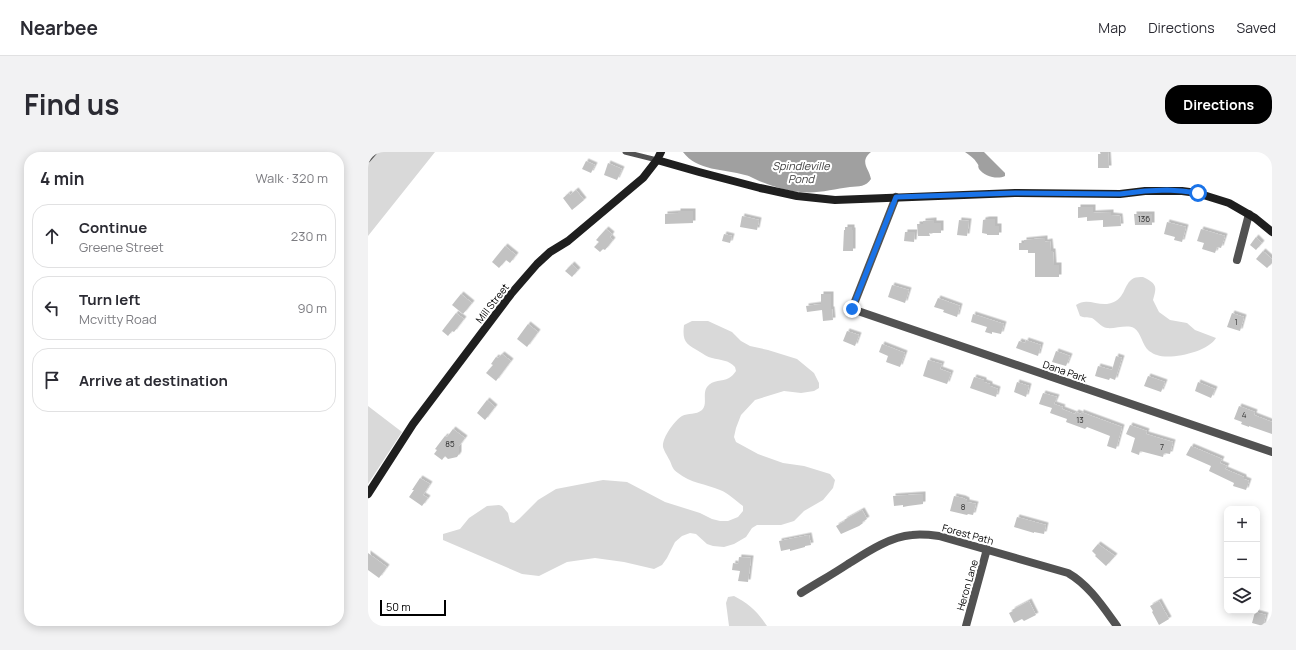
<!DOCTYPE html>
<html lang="en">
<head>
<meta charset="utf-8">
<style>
	:root { --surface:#fff; --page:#f2f2f3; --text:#2b2b33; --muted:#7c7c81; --line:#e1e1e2; --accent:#000 }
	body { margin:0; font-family:Manrope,sans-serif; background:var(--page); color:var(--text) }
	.controls { position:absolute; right:12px; bottom:12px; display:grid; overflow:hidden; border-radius:8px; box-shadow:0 2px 10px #0003 }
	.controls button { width:36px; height:36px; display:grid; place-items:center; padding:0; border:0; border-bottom:1px solid var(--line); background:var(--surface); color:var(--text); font:20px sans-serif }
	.scale { position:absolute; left:12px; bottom:10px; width:66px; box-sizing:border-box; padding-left:4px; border:2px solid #000; border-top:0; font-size:11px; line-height:14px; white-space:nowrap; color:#000; -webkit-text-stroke:3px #fff; paint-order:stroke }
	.stop { position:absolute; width:12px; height:12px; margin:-9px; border:3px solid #1a73e8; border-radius:50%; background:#fff }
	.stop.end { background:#1a73e8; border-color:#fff; box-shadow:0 1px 4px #0008 }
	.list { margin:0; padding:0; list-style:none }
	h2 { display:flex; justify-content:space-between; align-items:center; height:52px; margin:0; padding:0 16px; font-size:17px }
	h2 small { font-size:13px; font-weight:400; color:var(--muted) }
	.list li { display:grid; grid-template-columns:26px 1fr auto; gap:12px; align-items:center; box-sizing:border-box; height:64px; margin:0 8px 8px; padding:0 8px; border:1px solid var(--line); border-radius:16px }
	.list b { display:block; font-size:15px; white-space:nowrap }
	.list p { margin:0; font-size:13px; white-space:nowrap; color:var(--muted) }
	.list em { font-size:13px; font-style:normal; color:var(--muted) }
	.icon { flex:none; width:22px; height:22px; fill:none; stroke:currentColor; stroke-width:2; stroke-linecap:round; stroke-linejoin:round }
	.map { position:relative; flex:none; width:904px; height:474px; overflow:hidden; border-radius:16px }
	header { display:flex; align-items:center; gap:24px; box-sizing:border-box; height:56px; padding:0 20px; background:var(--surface); border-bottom:1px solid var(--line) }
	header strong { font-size:19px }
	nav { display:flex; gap:22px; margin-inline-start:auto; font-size:14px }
	.intro { display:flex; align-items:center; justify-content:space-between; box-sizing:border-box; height:96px; padding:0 24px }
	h1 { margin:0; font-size:28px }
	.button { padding:10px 18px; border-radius:16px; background:var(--accent); color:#fff; font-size:14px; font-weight:700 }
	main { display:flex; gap:24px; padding:0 24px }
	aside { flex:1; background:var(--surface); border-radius:16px; box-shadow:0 2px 10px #0003 }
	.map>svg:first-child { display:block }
	.green { fill:#d9d9d9 }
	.water { fill:#a0a0a0 }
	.building { fill:#c2c2c2; filter:url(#shadow) }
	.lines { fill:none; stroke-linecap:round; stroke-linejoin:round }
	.lane { stroke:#525252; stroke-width:5 }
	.street { stroke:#525252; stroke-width:8 }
	.secondary { stroke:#1f1f1f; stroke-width:8 }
	.route { stroke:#1a73e8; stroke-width:5 }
	.labels { text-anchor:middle; stroke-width:4; stroke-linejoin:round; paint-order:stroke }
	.number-label { font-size:8px; fill:#303030 }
	.street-label { font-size:10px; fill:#000; stroke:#fff }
	.water-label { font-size:11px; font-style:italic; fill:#414141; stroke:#fff }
</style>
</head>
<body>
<header>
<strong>Nearbee</strong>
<nav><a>Map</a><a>Directions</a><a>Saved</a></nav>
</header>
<div class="intro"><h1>Find us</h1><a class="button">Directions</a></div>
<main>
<aside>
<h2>4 min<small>Walk · 320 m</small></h2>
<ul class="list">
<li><svg class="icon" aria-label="ahead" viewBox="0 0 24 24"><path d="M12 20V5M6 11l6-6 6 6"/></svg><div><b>Continue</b><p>Greene Street</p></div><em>230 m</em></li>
<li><svg class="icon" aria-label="left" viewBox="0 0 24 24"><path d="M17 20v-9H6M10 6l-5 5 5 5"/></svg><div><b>Turn left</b><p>Mcvitty Road</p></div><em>90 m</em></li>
<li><svg class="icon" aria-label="arrive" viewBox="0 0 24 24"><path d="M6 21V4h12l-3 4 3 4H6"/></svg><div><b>Arrive at destination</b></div></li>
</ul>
</aside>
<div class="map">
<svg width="904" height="474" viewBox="0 0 904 474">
	<defs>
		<filter id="shadow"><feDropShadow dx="2.5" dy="-2.5" stdDeviation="0" flood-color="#0004"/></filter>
	</defs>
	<rect width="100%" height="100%" fill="#fff"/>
	<path class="green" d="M0 0H67L0 84Z
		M775 125C789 132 789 134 785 148L791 160 802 168 819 171 827 178 848 186C840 200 803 208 789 203 787 203 783 200 781 199 774 193 773 180 766 176 759 172 747 177 739 176 733 175 729 169 724 166 719 165 716 166 712 164L708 153C718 146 728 153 739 152 759 149 754 132 766 126 768 125 772 125 775 125Z
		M324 169H340L364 180 373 189 382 194 400 198 429 207 446 221 451 231V236L446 239 433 241 416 239 387 248 373 263 368 276 366 285 368 290 390 302 415 311 436 314 462 322 467 328 465 336 455 348 436 359 426 369 413 373H389L384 376 378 385 366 392 356 395 345 394 339 392 328 382 322 381 314 384 307 390 299 406 294 413 286 417 256 410 227 406 199 410 171 424 154 422 75 388V382L92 377 101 366 119 354 131 353 134 354 140 361 142 370 146 371 151 367 170 348 188 337 235 328 259 330 297 350 332 361 344 367 352 369H360L370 365 375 359V354C368 349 360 341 352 338 338 332 322 331 310 321 305 318 304 314 302 309 300 305 296 299 295 295 294 286 306 269 314 264 320 261 328 263 334 258 340 252 334 242 339 235 345 227 354 230 361 226 364 224 366 222 368 219L367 215C361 208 352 208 344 206 339 205 336 202 332 200 318 192 314 190 316 173Z
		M0 254 34 280 0 332Z
		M366 444C380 451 390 460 399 474H361L358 451 360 445Z"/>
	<path class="water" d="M315 0H503C491 10 501 16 503 27 498 35 491 34 482 35 466 37 449 42 433 40 420 39 406 35 394 30 388 28 383 24 377 23 356 17 329 19 315 0Z
		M597 0H616L637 21V24C629 28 616 24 611 17 609 12 612 15 609 11 606 6 601 3 597 0Z"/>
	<path class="building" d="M732 0H740L741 16H730V2H733Z
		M218 9 227 13 223 21 214 17Z
		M240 11 254 17 249 28 236 23Z
		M208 38 216 48 204 58 195 46 201 41 202 43Z
		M710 55H725V61L743 60V63L752 64 753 74 735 75V68L719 69V65L710 66Z
		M310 59H325V71L297 72V62L310 61Z
		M766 62H784V73H767Z
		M374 64 391 68 389 78 372 75Z
		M619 67H627V74H631V83H619V82L614 81 615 68Z
		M566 68V71H573V81H561L562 84H550L549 72H555V69Z
		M591 68 601 69 599 84 589 83Z
		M799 70 818 75 814 90 806 88 807 85 796 82Z
		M477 75H484V78H485V99H475L476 78H477Z
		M238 77 244 82 242 85 245 88 237 98 235 97 232 100 226 95 231 90 228 88Z
		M833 77 857 84 853 96 849 95 847 101 834 97 836 91 829 89Z
		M537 80H547L546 90 536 89Z
		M356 82 364 84 362 91 354 89Z
		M888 85 894 91 888 98 882 93Z
		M677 86V90L682 89 683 99H685L686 113H691V125H667V101H660V98H651V91H656V88Z
		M137 94 148 103 142 111 138 108 131 116 124 110Z
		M895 99 904 107V111L899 116 888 107Z
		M204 112 210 118 204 125 197 119Z
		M524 133 541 138 537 151 520 145Z
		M93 142 104 151 95 162 84 153Z
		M453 142H463V157H464L465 168 455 169 454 158 439 160 438 154 453 152Z
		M570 146 592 154 589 165 575 160 576 158 566 155Z
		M88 161 96 167 86 180 84 179 80 184 74 179Z
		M864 161 876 165 872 179 859 175Z
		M605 162 636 172 633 182 624 180V182L617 180 619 175 603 170Z
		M160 172 170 180 159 195 149 187Z
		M479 179 491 183 487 194 475 189Z
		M658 188 673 193 670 204 648 196 651 189 657 191Z
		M514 192 537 201 532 215 518 210 520 204 511 200Z
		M688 199 702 204 698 214 684 210Z
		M134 202 143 209 128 229 118 221 125 213 123 212 128 205 130 206Z
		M748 204 754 206 747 228 742 226 741 228 727 224 730 214 744 218Z
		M560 208 574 212 572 217 583 221 579 232 555 224Z
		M780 224 797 230 793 240 776 234Z
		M606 225 616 228V230L622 232V234L630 237 628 245 602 236Z
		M649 230 661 234 658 245 646 240Z
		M830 230 847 237 843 246 827 239Z
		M675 241 689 245 686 252 695 255 694 257 707 262 708 260 713 262V260L754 275 748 297 739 294 742 284 719 275 717 277 698 270 699 267 682 261 684 256 671 252Z
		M119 248 127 255 117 268 109 261Z
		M871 254 887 260 886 263 904 270V282L881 274V275L873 272 874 270 866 267Z
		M762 273 779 279 778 282 805 290 802 302 796 301 795 305 772 299 771 303 763 300 767 286 758 282Z
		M85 277 97 286 91 294V302L89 305 80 307 77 304 74 308 66 302 69 298 67 297 77 284 79 285Z
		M823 294 854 307 852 311 859 314 857 317 876 325V327L881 329 878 338 865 334 866 331 841 319 843 314 818 303Z
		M52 326 62 332 55 343 60 346 54 354 41 345 46 338H44Z
		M555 342V352L540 354 535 355V353L526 354 525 344Z
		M586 344 595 346 599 348V350L608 352 605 363 600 362 599 363 582 359Z
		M494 358 499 367 494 370 495 371 491 374 473 382 468 374 477 369 476 368Z
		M649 365 678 373 676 382 666 380V381L646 375Z
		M441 383 443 393 437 394V395L422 399V397L413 399 411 389Z
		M730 392 747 404 738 414 727 404 728 403 724 399Z
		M0 401 19 415 11 426 0 418Z
		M371 405 383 406 380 430 370 429 372 419 364 418 365 411 370 412Z
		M661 449 668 463 656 469 654 467 646 471 641 461 645 459 644 458Z
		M791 449 801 467 791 473 784 460 785 459 782 454Z
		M887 460 898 463 895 474 884 471Z"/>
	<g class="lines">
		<path class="lane" d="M257 0 289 8
			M0 8 7 0"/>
		<path class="street" d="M528 45 484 157 904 300
			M869 108 881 62
			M433 441C449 431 465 422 480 412 499 400 521 385 544 383 553 382 563 383 571 384L700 421C721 433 735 455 749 474
			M598 474 619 397"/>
		<path class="secondary" d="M289 8 331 20 392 36 429 44 467 48 647 41 752 42 777 39H814L829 41 861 51 887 66 904 80
			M0 342 45 272 143 142 169 112 182 100 200 89 275 26 289 8 293 0"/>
	</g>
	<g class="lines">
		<path class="route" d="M484 157 528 45 647 41 752 42 777 39 799 38 814 39 830 41"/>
	</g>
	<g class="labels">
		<g class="number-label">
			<text x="776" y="70">136</text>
			<text x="868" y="173">1</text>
			<text x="876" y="266">4</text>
			<text x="712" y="271">13</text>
			<text x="82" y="295">85</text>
			<text x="794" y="298">7</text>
			<text x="595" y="358">8</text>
		</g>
		<g class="street-label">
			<text transform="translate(124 151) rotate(-52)" y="4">Mill Street</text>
			<text transform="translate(697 219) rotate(19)" y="4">Dana Park</text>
			<text transform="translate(600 382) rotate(15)" y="4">Forest Path</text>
			<text transform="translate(599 433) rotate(-74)" y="4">Heron Lane</text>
		</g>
		<g class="water-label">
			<text x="433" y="18">Spindleville<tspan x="433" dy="13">Pond</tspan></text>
		</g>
	</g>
</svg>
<div class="controls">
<button>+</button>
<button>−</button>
<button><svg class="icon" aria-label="layers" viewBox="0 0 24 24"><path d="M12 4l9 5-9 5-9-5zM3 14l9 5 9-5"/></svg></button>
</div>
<div class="scale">50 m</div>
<div class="stop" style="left:830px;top:41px"></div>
<div class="stop end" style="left:484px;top:157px"></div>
</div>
</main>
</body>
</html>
